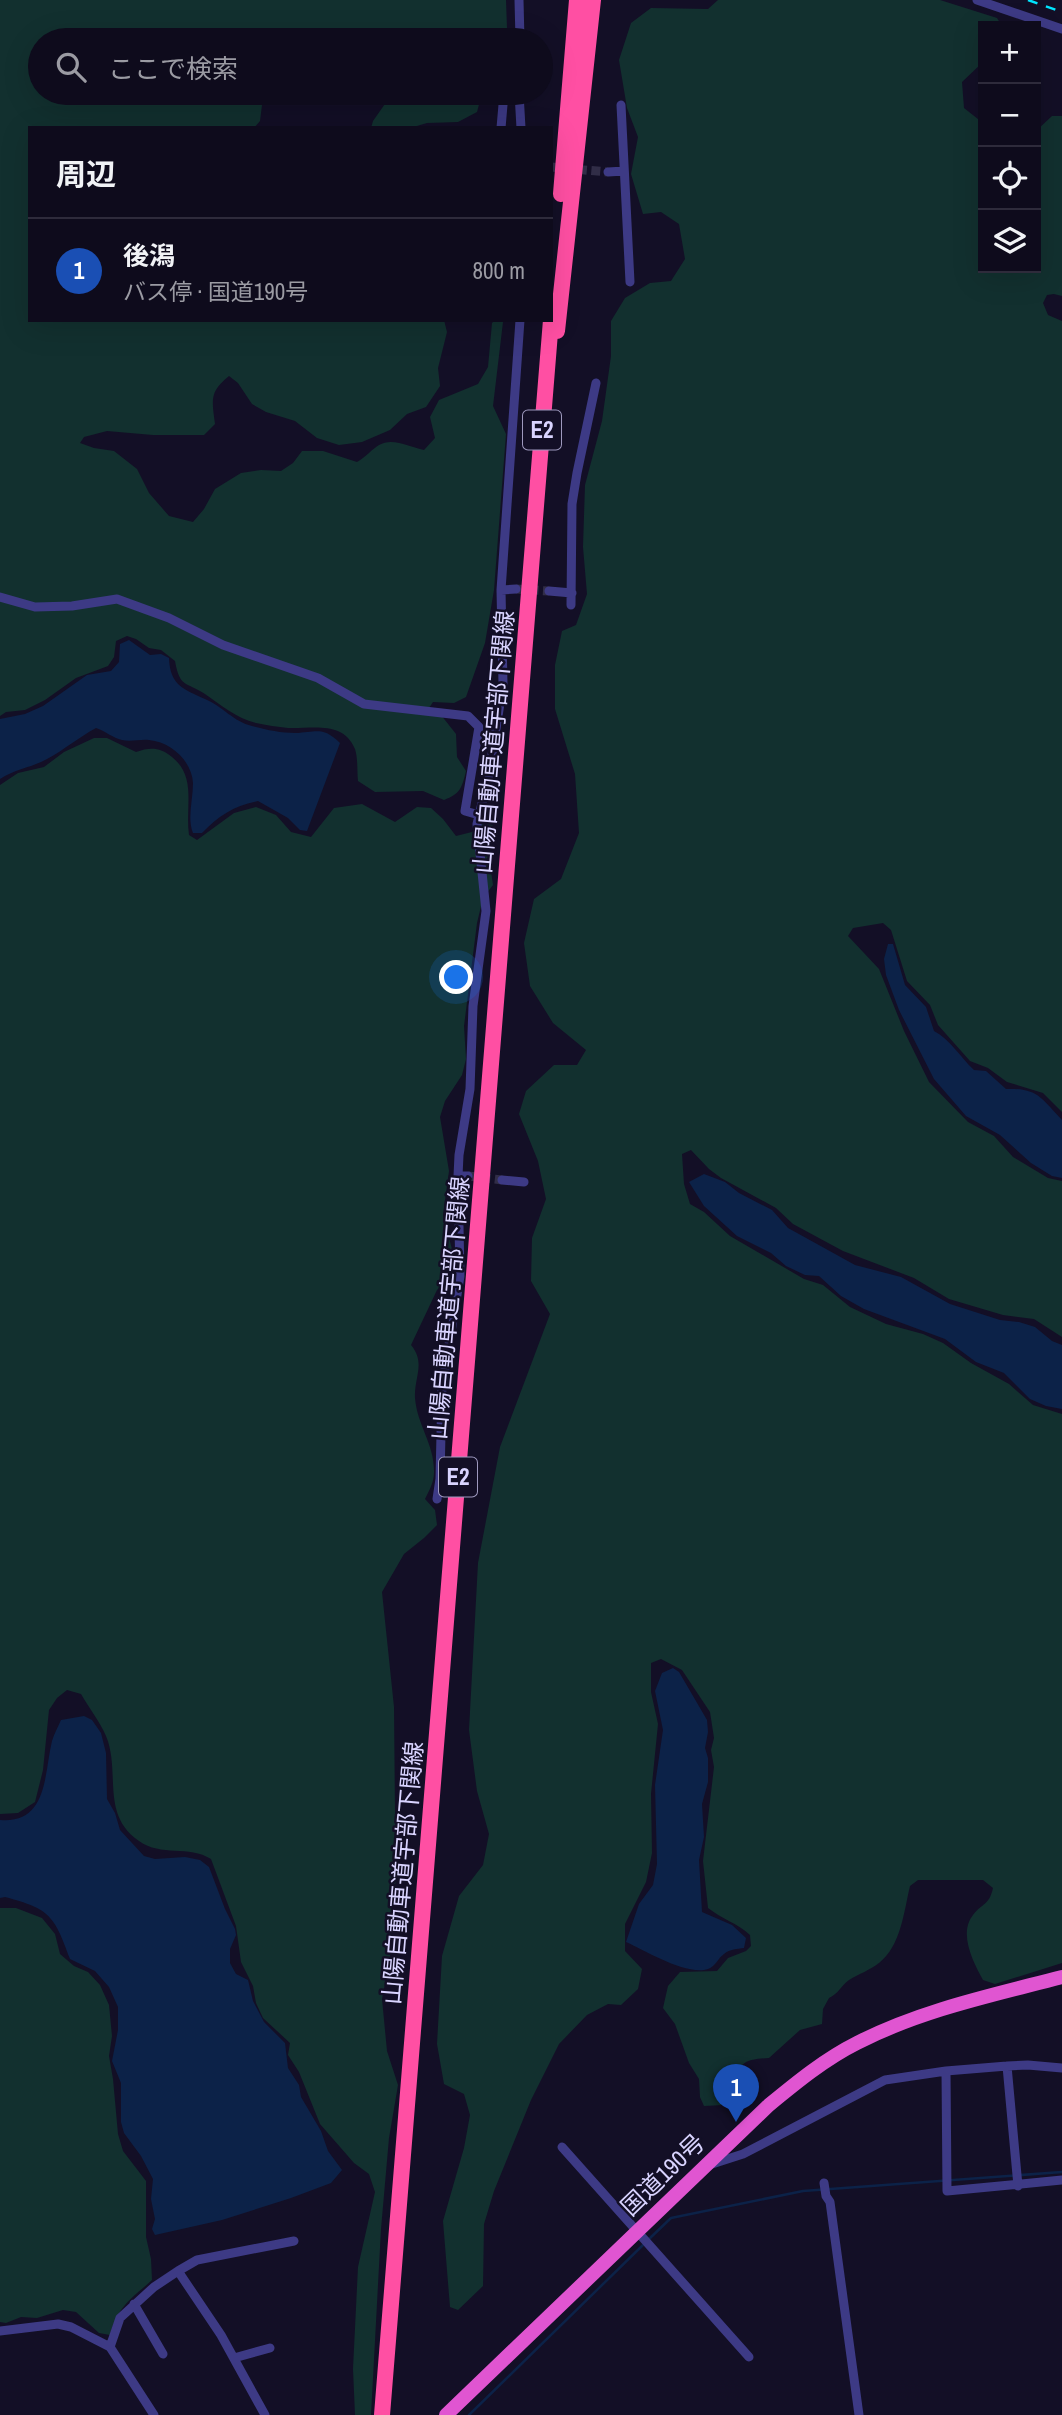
<!DOCTYPE html>
<html lang="ja">
<head>
<meta charset="utf-8">
<style>
	:root { --surface:#0e0b1c; --page:#171425; --text:#f1f3f6; --muted:#9b9ba3; --line:#2e2b3b; --accent:#8c9099 }
	body { margin:0; font-family:"Archivo Narrow","Noto Sans JP",sans-serif; background:var(--page); color:var(--text) }
	.controls { position:absolute; right:21px; top:21px; display:grid; overflow:hidden; border-radius:0px; box-shadow:0 7px 28px #0002 }
	.controls button { width:63px; height:63px; display:grid; place-items:center; padding:0; border:0; border-bottom:2px solid var(--line); background:var(--surface); color:var(--text); font:35px sans-serif }
	.you { position:absolute; left:457px; top:978px; width:24px; height:24px; margin:-18px; border:5px solid #fff; border-radius:50%; background:#1a73e8; box-shadow:0 0 0 10px #1a73e833 }
	.badge { display:grid; place-items:center; width:46px; height:46px; border-radius:50%; background:var(--accent); color:#fff; font-size:23px; font-weight:700 }
	.pin { position:absolute; translate:-50% -58px; filter:drop-shadow(0 2px 4px #0008) }
	.pin::after { content:''; position:absolute; top:37px; width:24px; height:21px; background:inherit; clip-path:polygon(0 0,100% 0,50% 100%) }
	.list { margin:0; padding:0; list-style:none }
	h2 { display:flex; justify-content:space-between; align-items:center; height:91px; margin:0; padding:0 28px; font-size:30px }
	h2 small { font-size:23px; font-weight:400; color:var(--muted) }
	.list li { display:grid; grid-template-columns:46px 1fr auto; gap:21px; align-items:center; box-sizing:border-box; height:105px; padding:0 28px; border-top:2px solid var(--line) }
	.list b { display:block; font-size:26px; white-space:nowrap }
	.list p { margin:0; font-size:23px; white-space:nowrap; color:var(--muted) }
	.list em { font-size:23px; font-style:normal; color:var(--muted) }
	.icon { flex:none; width:38px; height:38px; fill:none; stroke:currentColor; stroke-width:2; stroke-linecap:round; stroke-linejoin:round }
	.map { position:relative; flex:none; width:1062px; height:2415px; overflow:hidden }
	.search { position:absolute; background:var(--surface); box-shadow:0 7px 28px #0002; left:28px; top:28px; width:525px; height:77px; display:flex; align-items:center; gap:18px; box-sizing:border-box; padding:0 24px; border-radius:38px; color:var(--muted); font-size:26px }
	.panel { position:absolute; background:var(--surface); box-shadow:0 7px 28px #0002; left:28px; top:126px; width:525px; height:196px; border-radius:0px }
	.map>svg:first-child { display:block }
	.green { fill:#12302f }
	.water { fill:#0c2248 }
	.lines { fill:none; stroke-linecap:round; stroke-linejoin:round }
	.stream { stroke:#0c2248; stroke-width:2.5 }
	.minor-tunnel { stroke:#312d47; stroke-width:9; stroke-dasharray:9 4.5; stroke-linecap:butt }
	.minor { stroke:#3d3a85; stroke-width:9 }
	.trunk { stroke:#e055d1; stroke-width:14 }
	.motorway { stroke:#ff4fa3; stroke-width:16 }
	.rail { stroke:#00e5ff; stroke-width:2.5; stroke-dasharray:10 9; stroke-linecap:butt }
	.labels { text-anchor:middle; stroke-width:5; stroke-linejoin:round; paint-order:stroke }
	.shield { fill:#130f26; stroke:#9e99be; stroke-width:2 }
	.shield-label { font-size:23px; font-weight:bold; fill:#d9d4ff }
	.street-label { font-size:24px; fill:#d9d4ff; stroke:#130f26 }
</style>
</head>
<body>
<div class="map">
<svg width="1062" height="2415" viewBox="0 0 1062 2415">
	<rect width="100%" height="100%" fill="#130f26"/>
	<path class="green" d="M0 0H506L507 28 503 40H40V93H269L263 97 260 121 254 128H30V320H444L447 332 438 368 440 386 426 407 407 414 390 430 362 442 339 445 317 438 295 421 266 412 252 404 238 383 229 376C209 392 212 400 215 424L204 435H153L107 431 84 437 80 443 94 448 114 451 137 469 149 493 169 516 193 522 204 509 215 489 241 473 261 470 281 471 293 463 302 451H323L357 462C366 457 372 449 379 445 393 437 409 447 424 450L435 438 430 417 439 400 478 384 488 367 492 323 495 320 503 322 493 406 506 434 494 590 485 643 466 697 454 703 433 702 427 711 441 715 456 734 457 757 466 771C462 788 460 794 444 800L423 791 375 792 358 781C357 771 358 758 355 749 343 720 312 729 288 728 278 727 266 725 256 723 236 718 221 705 205 694 185 681 180 688 175 661L161 650 149 648 136 639 127 636 116 641 114 657 108 666 76 678 45 700 25 710 6 712 0 716Z
		M718 0H940L997 18 1002 26H983V62L962 82 964 108 983 123V268H1036V131L1052 116H1062V296L1054 294 1047 295 1043 303 1048 315 1062 321V1112L1043 1093 1007 1082 988 1068 970 1061 938 1025 930 1005 907 981 891 930 883 923 853 928 848 936 879 969 904 1031 929 1082 968 1122 994 1136 1013 1157 1048 1178 1062 1181V1337L1034 1319 1003 1315 949 1299 914 1278 843 1251 793 1224 776 1208 721 1178 709 1169 691 1150 682 1154 684 1184 690 1204 704 1212 730 1236 804 1279 823 1285 850 1307 886 1324 923 1334 943 1343 971 1363 1009 1384 1033 1405 1062 1414V1963L995 1984 983 1980C974 1963 958 1934 973 1915 982 1903 989 1906 993 1888L983 1880H918L910 1886C904 1911 901 1946 879 1963 870 1970 859 1974 849 1980 841 1986 838 1994 829 1998L823 2009 822 2024 800 2030 769 2058C743 2059 734 2064 741 2091L723 2105 704 2106 700 2097 699 2079 689 2063 675 2024 663 2008 668 1986 680 1972 717 1971 728 1958 746 1951 751 1946 750 1935C737 1923 722 1919 708 1908L703 1861 714 1767 711 1750 714 1738 710 1712 682 1670 661 1659 651 1663V1692L658 1724 651 1794 652 1853 646 1882 625 1924V1951L642 1969 638 1989 621 2005 608 2004 587 2015 559 2044 531 2100 494 2191 484 2224 483 2286 458 2310 450 2307 443 2221 464 2148 470 2115 464 2094 444 2084 437 2044 442 1956 459 1896 483 1865 489 1834 477 1791 469 1730 478 1563 500 1447 550 1314 531 1281 532 1238 546 1199 538 1161 519 1114 526 1091 554 1065H577L586 1050 553 1023 530 986 524 943 534 899 561 879 579 833 575 774 555 709V665L562 631 576 625 587 594 583 547 585 485 602 421 611 356V321L625 298 650 283 671 281 685 259 679 224 661 212 643 214 631 174 638 137 627 108 619 60 631 23 651 8 708 9Z
		M382 93H482L477 112 458 122 427 123 410 128H371L373 121 387 101Z
		M94 738H107L136 752C150 747 160 747 172 757 197 777 185 806 189 835L197 840 234 813 256 807 276 815 291 832 311 837 334 808 362 804 395 822 417 807 431 808 443 819 456 836 472 832 485 817 493 826 489 857 493 885 483 898 477 923 464 1026 466 1059 462 1075 445 1101 440 1117 449 1171 443 1215 453 1253 449 1277 437 1290 411 1345C426 1363 414 1377 415 1398 417 1425 435 1445 434 1473 434 1482 429 1491 425 1499L435 1510 437 1525 424 1538 404 1554 382 1592 394 1707 395 1813 400 1871 394 1887 390 1958 382 1999 387 2051 398 2085 389 2138 381 2229 371 2415H355L353 2369 358 2267 375 2192 369 2174 354 2163 320 2124 299 2072 288 2055 290 2043 263 2018 256 2003 253 1986 241 1962 236 1926 211 1859C189 1845 161 1857 139 1841 100 1814 121 1772 106 1736 100 1722 89 1708 81 1694L67 1690 57 1698 49 1710 43 1770 35 1802 18 1813 0 1814V785L18 773 44 767 64 752Z
		M0 1908H16L42 1918 55 1934 60 1954 74 1966 88 1972 100 1985 109 2005 112 2036 109 2056 113 2079 118 2134 123 2151 146 2181V2237L151 2259 152 2280C131 2299 118 2306 110 2335L99 2333 76 2312 63 2310 37 2318 21 2317 6 2323 0 2322Z"/>
	<path class="water" d="M129 640 150 655 161 654 169 658C170 685 183 689 205 699 222 706 234 722 252 726 266 730 281 733 295 733 317 732 323 726 340 743L307 831 300 830 288 818 258 801C234 806 219 815 202 833H193C187 818 193 800 193 783 192 762 172 742 149 740 140 739 131 742 122 740 113 738 105 731 96 728 79 737 64 750 47 759 31 768 17 768 0 779V719L25 714 43 706 87 675 111 671 119 662 120 644Z
		M888 944H893L905 985 926 1007 934 1031C950 1039 960 1057 974 1070L986 1071 1006 1089C1038 1088 1041 1098 1062 1120V1178L1052 1176 1031 1163 1000 1135 966 1116 934 1079 899 1010 886 975 884 959Z
		M704 1174 725 1182 739 1193 772 1210 788 1228 855 1265 901 1277 950 1304 1000 1320 1019 1322 1035 1327 1052 1341 1062 1345V1409L1046 1406 1030 1399 1004 1373 976 1362 945 1339 864 1309 841 1296 819 1276 805 1275 786 1266 771 1253 737 1236 704 1206 689 1182Z
		M673 1668 679 1672 707 1720 708 1732 705 1748 708 1758V1782L702 1804 704 1837 699 1860 702 1912 732 1925 746 1938 744 1948C737 1949 730 1949 724 1954 718 1958 716 1966 708 1969 687 1976 646 1951 626 1942L639 1904 653 1885 657 1864 655 1785 663 1730 655 1691 662 1673Z
		M84 1716 92 1720 101 1733 106 1753 107 1799 115 1813 120 1830 144 1856 155 1859 185 1857 200 1860 209 1867 225 1909 235 1929 236 1935 230 1949V1963L236 1974 248 1980 253 2001 264 2022 285 2043 288 2068 299 2085 301 2097 321 2131 328 2151 342 2170 331 2183 291 2198 222 2220 155 2235 152 2229 155 2219 151 2199 153 2179 141 2156 124 2133 121 2122V2083L112 2061 118 2030V2007L109 1987 95 1971 70 1959C54 1915 50 1909 5 1897L0 1898V1820C48 1824 44 1774 52 1741 54 1734 58 1727 61 1720Z"/>
	<g class="lines">
		<path class="stream" d="M649 2239 671 2218 803 2191 1062 2172
			M469 2415 644 2244"/>
		<path class="minor-tunnel" d="M551 167 608 172
			M516 589 549 591
			M468 1176 502 1180"/>
		<path class="minor" d="M519 0 520 40
			M977 0 1062 29
			M519 93 521 128
			M621 105 630 282
			M501 128 504 93
			M608 172 624 171
			M501 590 520 320
			M549 591 572 593
			M0 597 35 607 72 606 117 599 169 618 223 645 318 678 364 704 468 716 479 727 465 811 479 815
			M571 605 572 504 577 473 596 383
			M458 1176 459 1155 470 1089 473 1006 486 911 477 824 489 774 503 684 501 590 516 589
			M502 1180 524 1182
			M437 1499 440 1479 442 1388 460 1276 458 1176H468
			M1007 2066 1018 2186
			M946 2071 947 2191 1062 2180
			M562 2147 749 2357
			M712 2164 743 2154 885 2080 946 2071 1007 2066 1028 2065 1062 2068
			M824 2183 826 2196 830 2202 859 2415
			M178 2271 221 2335 265 2415
			M134 2304 163 2354
			M0 2331 58 2324 71 2327 110 2347 154 2415
			M110 2347 120 2318 154 2287 178 2271 197 2260 294 2241
			M234 2358 270 2348"/>
		<path class="trunk" d="M446 2415 769 2105C797 2082 825 2059 857 2043 921 2010 993 1995 1062 1977"/>
		<path class="motorway" d="M561 194 577 0
			M557 331 593 0
			M382 2415 551 320"/>
		<path class="rail" d="M1028 0 1062 12"/>
	</g>
	<g class="labels">
		<g class="shield">
			<rect x="523" y="410.5" width="38" height="39" rx="5"/>
			<rect x="439" y="1457.5" width="38" height="39" rx="5"/>
		</g>
		<g class="shield-label">
			<text x="542" y="438">E2</text>
			<text x="458" y="1485">E2</text>
		</g>
		<g class="street-label">
			<text transform="translate(494 742) rotate(-85)" y="8">山陽自動車道宇部下関線</text>
			<text transform="translate(449 1308) rotate(-85)" y="8">山陽自動車道宇部下関線</text>
			<text transform="translate(403 1873) rotate(-85)" y="8">山陽自動車道宇部下関線</text>
			<text transform="translate(663 2175) rotate(-44)" y="8">国道190号</text>
		</g>
	</g>
</svg>
<div class="controls">
<button>+</button>
<button>−</button>
<button><svg class="icon" aria-label="locate" viewBox="0 0 24 24"><circle cx="12" cy="12" r="6"/><path d="M12 2v4M12 18v4M2 12h4M18 12h4"/></svg></button>
<button><svg class="icon" aria-label="layers" viewBox="0 0 24 24"><path d="M12 4l9 5-9 5-9-5zM3 14l9 5 9-5"/></svg></button>
</div>
<div class="you"></div>
<div class="pin badge" style="left:736px;top:2122px;background:#1a4fb4">1</div>
<div class="search"><svg class="icon" aria-label="search" viewBox="0 0 24 24"><circle cx="10" cy="10" r="6"/><path d="M15 15l6 6"/></svg>ここで検索</div>
<section class="panel">
<h2>周辺<small></small></h2>
<ul class="list">
<li><span class="badge" style="background:#1a4fb4">1</span><div><b>後潟</b><p>バス停 · 国道190号</p></div><em>800 m</em></li>
</ul>
</section>
</div>
</body>
</html>
